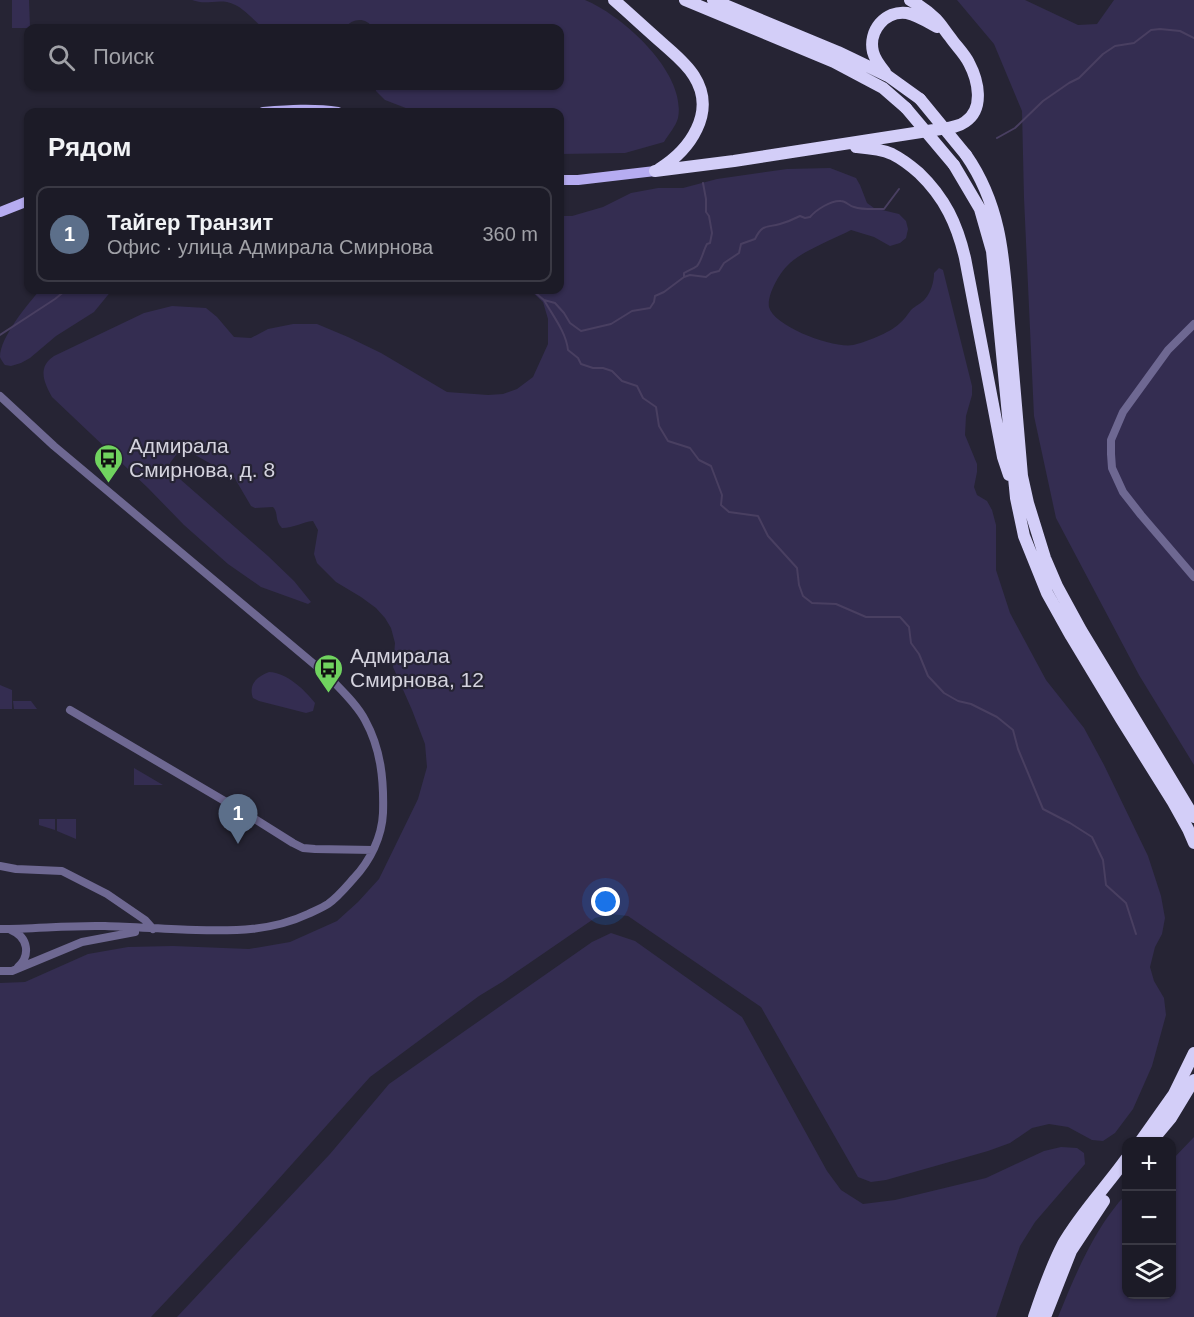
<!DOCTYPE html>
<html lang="ru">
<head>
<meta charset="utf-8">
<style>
	:root { --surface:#1c1b27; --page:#292833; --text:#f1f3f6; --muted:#a0a1a7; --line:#3a3944; --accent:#70d35f }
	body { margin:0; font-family:Helvetica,sans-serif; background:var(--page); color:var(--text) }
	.controls { position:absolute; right:18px; bottom:18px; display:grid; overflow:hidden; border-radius:12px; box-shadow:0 2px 4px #0004 }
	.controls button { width:54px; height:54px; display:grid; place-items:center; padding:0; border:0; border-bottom:2px solid var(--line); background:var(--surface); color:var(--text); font:30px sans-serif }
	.you { position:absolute; left:606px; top:902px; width:21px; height:21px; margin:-15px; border:4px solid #fff; border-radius:50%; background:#1a73e8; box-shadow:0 0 0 9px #1a73e833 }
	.badge { display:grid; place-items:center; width:39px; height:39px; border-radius:50%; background:var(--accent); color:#fff; font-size:20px; font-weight:700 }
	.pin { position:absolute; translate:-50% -50px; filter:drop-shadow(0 2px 3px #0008) }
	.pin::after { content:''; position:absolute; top:32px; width:21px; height:18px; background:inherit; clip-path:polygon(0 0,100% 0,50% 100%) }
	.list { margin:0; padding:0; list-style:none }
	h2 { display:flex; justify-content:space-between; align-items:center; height:78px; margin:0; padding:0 24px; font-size:26px }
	h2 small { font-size:20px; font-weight:400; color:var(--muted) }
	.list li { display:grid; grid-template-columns:39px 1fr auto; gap:18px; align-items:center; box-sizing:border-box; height:96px; margin:0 12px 12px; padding:0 12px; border:2px solid var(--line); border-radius:12px }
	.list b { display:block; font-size:22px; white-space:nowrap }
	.list p { margin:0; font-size:20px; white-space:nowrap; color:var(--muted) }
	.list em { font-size:20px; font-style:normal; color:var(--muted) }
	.icon { flex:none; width:33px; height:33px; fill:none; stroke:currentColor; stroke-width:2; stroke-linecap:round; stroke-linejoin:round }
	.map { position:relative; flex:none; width:1194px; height:1317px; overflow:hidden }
	.search { position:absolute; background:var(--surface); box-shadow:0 2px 4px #0004; left:24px; top:24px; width:540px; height:66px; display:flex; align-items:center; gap:15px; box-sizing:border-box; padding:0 21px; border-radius:12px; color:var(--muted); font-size:22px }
	.panel { position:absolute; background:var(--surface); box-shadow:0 2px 4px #0004; left:24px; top:108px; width:540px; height:186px; border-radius:12px }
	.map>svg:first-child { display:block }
	.green { fill:#342d51 }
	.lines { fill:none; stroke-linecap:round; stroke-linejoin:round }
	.stream { stroke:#493f61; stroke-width:2 }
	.minor { stroke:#6e6892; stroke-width:8 }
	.major { stroke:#b6acf1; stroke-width:10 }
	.highway { stroke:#d3cef8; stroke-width:12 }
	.highway-bridge { stroke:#d3cef8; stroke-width:12 }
	.labels { text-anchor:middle; stroke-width:4.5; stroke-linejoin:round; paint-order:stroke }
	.poi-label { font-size:21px; fill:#d4d3de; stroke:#262434; text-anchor:start }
</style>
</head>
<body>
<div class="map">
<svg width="1194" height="1317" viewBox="0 0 1194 1317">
	<rect width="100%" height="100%" fill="#262434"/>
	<path class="green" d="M12 0H29L30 28H12Z
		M192 0H585C622 15 687 73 678 118 676 126 668 135 664 142L625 153 560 154V112H416L385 100 376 91 375 86H560V28H373C366 17 352 18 345 28H263C252 19 242 5 227 2 214 0 205 5 192 0Z
		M957 0H1025L1078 25 1097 24 1114 0H1194V765L1139 675 1056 518 1034 416 1024 198 1022 111 994 44Z
		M830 168 856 178 860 185 867 203 874 208 899 214 906 221 908 229 906 238 900 243 890 246 874 237 851 230C834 239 799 252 787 266 779 274 767 295 769 307 774 327 835 349 853 345 864 343 891 332 899 324 904 320 907 315 911 310 915 306 922 303 925 299 931 292 934 282 934 273L939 268 943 270 972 386V395L966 416 965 435 977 464V472L974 487 977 495 987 501 992 510 996 525V570L1010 613 1046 680 1084 728 1104 765 1148 856 1161 896 1165 918 1162 934 1155 947 1150 967 1154 981 1164 998 1166 1015 1152 1066 1133 1109 1115 1133 1103 1141 1092 1140 1068 1127 1049 1124 1032 1128 1010 1143 988 1151 886 1180 871 1182 858 1177 761 1007 628 916 611 914 595 918 502 982 479 996 370 1077 232 1231 151 1317H0V983L25 982 88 954 128 947 173 946 249 949 290 942 337 921 358 902 379 879 418 799 427 767 425 744 412 710 393 667 395 643 391 628 385 618 376 608 361 597 336 582 317 563 314 554 318 530 313 521C302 522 294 528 282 528 274 520 279 513 273 507L255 508 251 506 234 477 190 452 184 449 179 451 170 463 173 473 268 556 294 581 311 602 308 604 261 587 228 564 184 525 148 488 52 397C44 383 37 367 54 356L144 313 172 306 206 308 217 317 234 337 251 338 268 329 293 324H317L348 337 381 353 447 392 488 395 503 394 517 389 533 377 548 344V319L543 302 530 290H560V216H572L603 207 631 193 658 188H683L717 179 787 169Z
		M40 290H112L94 312 56 336 30 358 21 363 11 366 5 365C4 364 0 358 0 357 0 337 28 304 40 290Z
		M269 672C287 673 304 689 315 703L313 711 306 713 259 701 253 698C248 684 257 677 269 672Z
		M0 685 12 690V709H0Z
		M13 701H31L37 709H14Z
		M134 768 163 785H134Z
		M39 819H55V830L39 825Z
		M57 819H76V839L57 831Z
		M611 933 635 941 742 1017 827 1171 841 1190 863 1204 895 1200 986 1178 1044 1151 1061 1147 1077 1148 1084 1153 1085 1164 1035 1222 1020 1246 996 1317H177L330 1154 389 1084 592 942Z
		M1194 1137V1317H1058C1076 1273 1094 1229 1126 1194V1294H1172V1160Z"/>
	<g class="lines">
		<path class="stream" d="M997 138 1015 128 1043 101 1069 83 1079 78 1103 54 1115 46 1134 43 1151 30 1160 29 1180 31 1194 38
			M684 277V273C689 270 693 269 697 266 702 260 703 251 707 244L710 243 712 233 709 216 706 212V199L703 183
			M532 290 544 300 555 303 564 313 570 323 581 331 611 324 632 311 650 308 654 302 655 296 664 292 684 277 690 275 706 277 711 273 719 271 724 263 739 253 741 244 755 239C763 223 767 228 780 224 787 222 794 219 800 216L805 218 810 217C816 210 831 200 841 201 846 201 849 206 854 207 863 210 874 209 884 209L899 189
			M544 300C553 316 566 332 568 350L578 358 581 364 593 368H603L612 371 622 381 637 386 643 398 656 407 659 426 668 441 690 448 699 460 711 466 722 495 721 505 729 512 758 516 768 536 797 568 799 585 803 596 812 603 836 604 866 617H900L909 627 911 643 919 654 928 676 944 693 958 701 971 704 997 717 1013 730 1018 749 1043 809 1070 823 1092 837 1103 860 1106 885 1126 903 1136 934
			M0 335 55 299 66 290"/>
		<path class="minor" d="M1194 324 1168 350 1123 412 1111 440V454L1112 468 1123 492 1141 515 1194 577
			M0 396 54 446 327 675C340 689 356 703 365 720 381 749 384 780 383 813 382 837 370 861 354 878 346 887 338 897 328 904 322 908 314 911 308 914 272 931 235 931 196 930 166 929 135 927 105 926 70 925 35 929 0 929
			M70 710 250 816 293 843 303 848 315 849 373 850
			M0 866 16 869 62 871 107 894 145 920 153 929
			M11 930C28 937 31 955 18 967
			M0 971H12L82 942 135 932"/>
		<path class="major" d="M263 112C288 110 313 108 338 112
			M560 180H578L655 171
			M0 212 28 201"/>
		<path class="highway" d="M614 0C630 14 646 29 662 43 673 53 686 63 694 76 717 112 690 150 659 169
			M685 0 834 62 883 88 906 108
			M713 0 838 52 888 76 920 99
			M885 72C880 66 875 60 873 52 868 31 885 10 907 13 917 15 928 22 937 27
			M856 147C868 148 881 149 892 154 902 159 911 166 919 173 945 198 957 224 965 258L1003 457 1009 475
			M966 155C1005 211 1004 270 1010 335 1014 382 1018 429 1022 476L1028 503 1045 558 1057 586 1081 630 1194 817
			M954 165 980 209 992 251 1016 498 1024 536 1047 593 1071 636 1121 719 1173 802 1188 829 1194 843
			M655 171 734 161 934 130C944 128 957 128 965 122 985 109 978 80 969 63 964 53 956 46 950 37 945 31 941 24 936 19 928 11 919 5 910 0
			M1140 1142 1174 1094 1194 1053
			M1151 1142 1171 1118 1194 1080
			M1034 1317C1042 1293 1051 1267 1063 1244 1080 1214 1106 1187 1126 1159
			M1045 1317 1071 1251 1104 1201"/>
		<path class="highway-bridge" d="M920 99 966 155
			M906 108 954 165"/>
	</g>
	<defs>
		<symbol id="bus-pin" viewBox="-11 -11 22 30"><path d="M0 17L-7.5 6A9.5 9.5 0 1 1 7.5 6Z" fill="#70d35f" stroke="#262434"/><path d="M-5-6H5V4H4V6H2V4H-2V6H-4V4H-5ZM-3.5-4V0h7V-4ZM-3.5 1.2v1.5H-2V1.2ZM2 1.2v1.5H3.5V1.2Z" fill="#111"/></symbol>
	</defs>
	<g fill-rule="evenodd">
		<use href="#bus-pin" x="92" y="442" width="33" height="45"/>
		<use href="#bus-pin" x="312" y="652" width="33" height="45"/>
	</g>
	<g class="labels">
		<g class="poi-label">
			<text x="129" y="453">Адмирала<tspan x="129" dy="24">Смирнова, д. 8</tspan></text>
			<text x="350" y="663">Адмирала<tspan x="350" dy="24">Смирнова, 12</tspan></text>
		</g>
	</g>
</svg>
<div class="controls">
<button>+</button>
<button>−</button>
<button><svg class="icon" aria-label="layers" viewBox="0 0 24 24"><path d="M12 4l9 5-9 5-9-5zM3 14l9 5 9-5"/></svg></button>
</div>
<div class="you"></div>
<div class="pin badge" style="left:238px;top:844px;background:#5c6f8a">1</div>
<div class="search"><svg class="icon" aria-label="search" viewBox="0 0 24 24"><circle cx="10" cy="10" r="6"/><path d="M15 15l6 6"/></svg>Поиск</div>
<section class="panel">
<h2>Рядом<small></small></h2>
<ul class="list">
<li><span class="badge" style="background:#5c6f8a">1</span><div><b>Тайгер Транзит</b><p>Офис · улица Адмирала Смирнова</p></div><em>360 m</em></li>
</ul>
</section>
</div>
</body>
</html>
